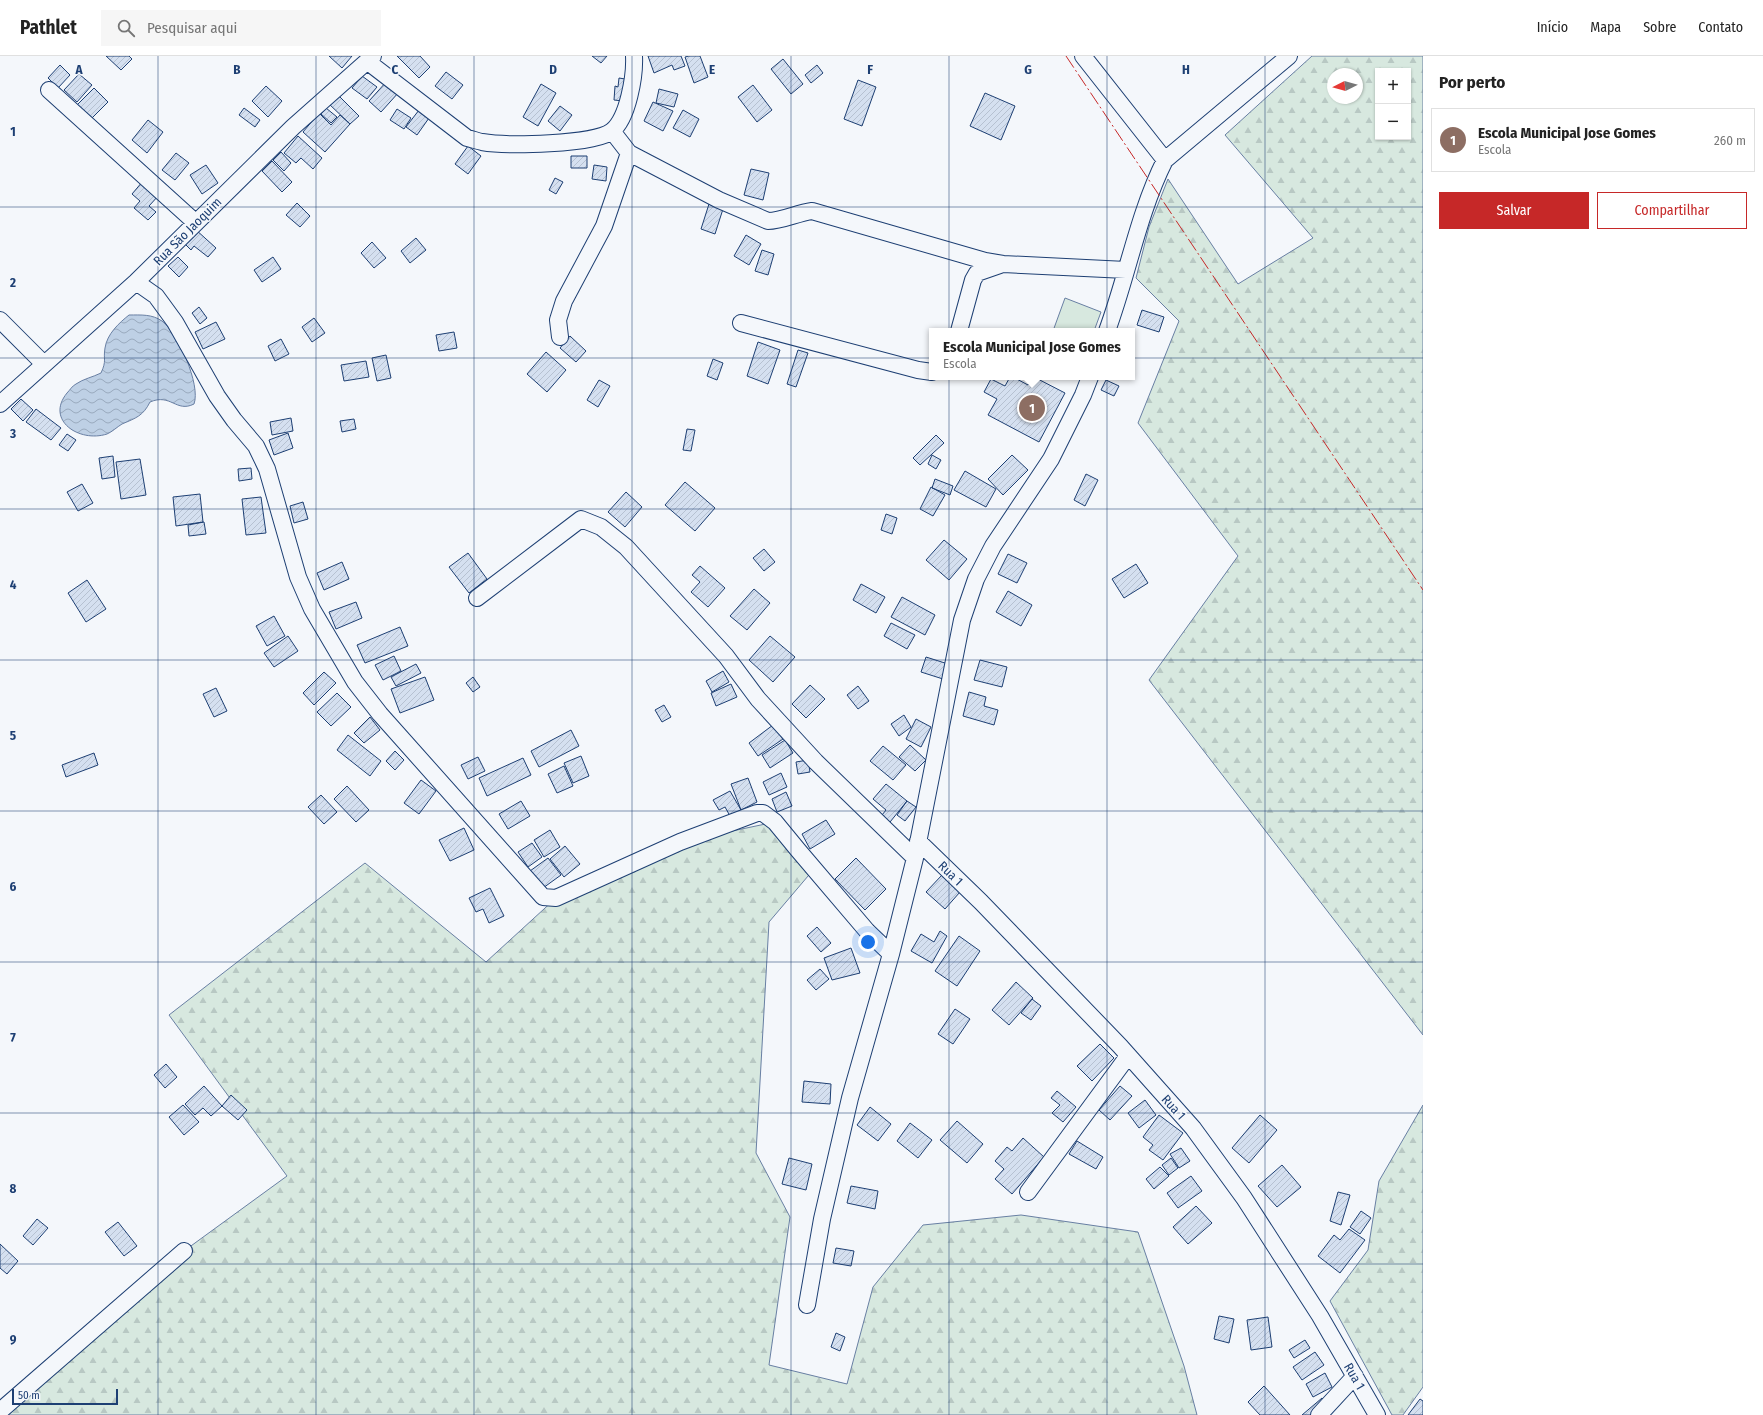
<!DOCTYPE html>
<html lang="pt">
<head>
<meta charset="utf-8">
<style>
	:root { --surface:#fff; --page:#f6f6f6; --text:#222; --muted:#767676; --line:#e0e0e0; --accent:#c62828 }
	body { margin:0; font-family:"Fira Sans Condensed",sans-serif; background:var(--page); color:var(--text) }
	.controls { position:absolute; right:12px; top:12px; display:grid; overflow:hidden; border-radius:0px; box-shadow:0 1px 3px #0004 }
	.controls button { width:36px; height:36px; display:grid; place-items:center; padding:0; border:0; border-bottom:1px solid var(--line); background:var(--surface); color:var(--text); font:20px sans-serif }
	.compass { position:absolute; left:1327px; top:12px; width:36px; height:36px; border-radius:50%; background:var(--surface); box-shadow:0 1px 3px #0004; rotate:264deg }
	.scale { position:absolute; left:12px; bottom:10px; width:106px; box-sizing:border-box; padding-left:4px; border:2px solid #1d3f73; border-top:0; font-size:11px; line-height:14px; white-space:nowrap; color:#1d3f73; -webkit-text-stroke:3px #f4f7fb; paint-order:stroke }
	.you { position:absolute; left:868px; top:886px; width:14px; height:14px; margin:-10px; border:3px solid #fff; border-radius:50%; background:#1a73e8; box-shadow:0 0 0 6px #1a73e833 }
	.badge { display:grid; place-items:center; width:26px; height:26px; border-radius:50%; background:var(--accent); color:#fff; font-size:13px; font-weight:700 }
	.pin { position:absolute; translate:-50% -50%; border:2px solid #fff; box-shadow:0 1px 4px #0006 }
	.popup { position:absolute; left:929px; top:272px; width:206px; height:52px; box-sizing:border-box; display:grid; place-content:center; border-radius:0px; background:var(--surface); filter:drop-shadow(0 1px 3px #0005); font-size:13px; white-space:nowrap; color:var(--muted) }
	.popup b { font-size:15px; color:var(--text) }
	.popup::after { content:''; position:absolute; left:50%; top:100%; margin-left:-8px; border:8px solid transparent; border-top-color:var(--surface) }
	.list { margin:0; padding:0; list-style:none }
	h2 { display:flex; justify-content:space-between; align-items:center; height:52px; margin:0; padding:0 16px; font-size:17px }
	h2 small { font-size:13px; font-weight:400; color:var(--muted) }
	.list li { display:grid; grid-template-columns:26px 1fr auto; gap:12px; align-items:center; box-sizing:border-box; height:64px; margin:0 8px 8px; padding:0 8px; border:1px solid var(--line); border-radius:0px }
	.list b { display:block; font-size:15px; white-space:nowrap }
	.list p { margin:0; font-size:13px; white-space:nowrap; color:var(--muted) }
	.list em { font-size:13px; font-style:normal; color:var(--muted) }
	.actions { display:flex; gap:8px; padding:12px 16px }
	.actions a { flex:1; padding:9px 0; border:1px solid var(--accent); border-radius:0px; text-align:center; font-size:14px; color:var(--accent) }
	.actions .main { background:var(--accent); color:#fff }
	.icon { flex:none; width:22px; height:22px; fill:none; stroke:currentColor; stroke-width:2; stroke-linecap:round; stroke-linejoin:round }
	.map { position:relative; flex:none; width:1423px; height:1359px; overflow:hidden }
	header { display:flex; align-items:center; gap:24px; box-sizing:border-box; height:56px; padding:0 20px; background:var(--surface); border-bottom:1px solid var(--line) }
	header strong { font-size:19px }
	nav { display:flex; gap:22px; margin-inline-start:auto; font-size:14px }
	.search { width:280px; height:36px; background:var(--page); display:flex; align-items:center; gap:10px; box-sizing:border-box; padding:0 14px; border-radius:0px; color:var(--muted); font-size:15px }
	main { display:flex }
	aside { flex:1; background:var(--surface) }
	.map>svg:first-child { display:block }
	.forest { fill:url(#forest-firs); stroke:#687fa3; fill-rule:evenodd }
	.pitch { fill:#d7e8df; stroke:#687fa3 }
	.water { fill:url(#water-waves); stroke:#687fa3 }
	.building { fill:url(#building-hatch); stroke:#1d3f73 }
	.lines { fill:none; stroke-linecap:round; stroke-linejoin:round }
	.minor-casing { stroke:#1d3f73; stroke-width:18 }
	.minor { stroke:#f4f7fb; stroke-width:16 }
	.power { stroke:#c62828; stroke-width:1; stroke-dasharray:14 3 2 3; stroke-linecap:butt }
	.grid { fill:none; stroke:#1d3f73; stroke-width:1; stroke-opacity:0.55 }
	.labels { text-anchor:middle; stroke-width:3; stroke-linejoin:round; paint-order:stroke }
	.street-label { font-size:13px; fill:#1d3f73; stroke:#f4f7fb }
	.grid-label { font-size:13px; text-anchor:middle; font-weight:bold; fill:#1d3f73; stroke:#f4f7fb; stroke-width:3; stroke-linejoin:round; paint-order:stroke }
</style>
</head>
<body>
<header>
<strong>Pathlet</strong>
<div class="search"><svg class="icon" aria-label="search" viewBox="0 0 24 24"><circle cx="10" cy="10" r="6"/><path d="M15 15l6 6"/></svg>Pesquisar aqui</div>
<nav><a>Início</a><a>Mapa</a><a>Sobre</a><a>Contato</a></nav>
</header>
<main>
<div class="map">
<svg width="1423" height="1359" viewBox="0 0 1423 1359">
	<defs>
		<pattern id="forest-firs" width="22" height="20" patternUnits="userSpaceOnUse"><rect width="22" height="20" fill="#d7e8df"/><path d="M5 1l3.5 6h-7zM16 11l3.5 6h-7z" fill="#b8c8c3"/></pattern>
		<pattern id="water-waves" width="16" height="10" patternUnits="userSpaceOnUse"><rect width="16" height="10" fill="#bed0e5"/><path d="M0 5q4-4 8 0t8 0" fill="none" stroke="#9aaabe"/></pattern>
		<pattern id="building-hatch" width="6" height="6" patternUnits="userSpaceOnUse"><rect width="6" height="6" fill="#d5e0f0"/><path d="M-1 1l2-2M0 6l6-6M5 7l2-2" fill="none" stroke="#b6c1d1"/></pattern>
	</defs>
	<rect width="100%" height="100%" fill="#f4f7fb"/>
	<path class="forest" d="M1312 0H1423V979L1149 624 1238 500 1138 367 1179 265 1136 222 1149 171 1168 123 1238 228 1313 182 1225 79ZM1378 15H1408V81H1378ZM1333 18H1357V42H1333Z
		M775 766 814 813 769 866 756 1097 790 1161 769 1309 847 1328 873 1231 923 1169 1021 1159 1138 1176 1184 1310 1197 1359H8L1 1355 184 1195 287 1120 169 959 365 807 486 906 556 842 680 786Z
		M1423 1049V1331L1403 1359H1392L1330 1245 1368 1194 1379 1125Z"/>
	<path class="pitch" d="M1065 242 1101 256 1094 275H1053Z"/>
	<path class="water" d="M129 259C141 259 152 258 162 265 178 277 201 329 194 348 176 357 171 337 150 346 143 360 136 362 122 368 117 371 112 376 107 378 79 387 45 364 67 337 70 334 72 330 76 328 83 323 93 321 101 317 107 304 103 304 105 292 107 278 119 267 129 259Z"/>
	<path class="building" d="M106 0H129L132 3 121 14Z
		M329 0H352L342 12Z
		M397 0H420L430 11 419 22Z
		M592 0H607L601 7Z
		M648 0H681L685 10 674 14 672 9 654 17Z
		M689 0H700L708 21 694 27 685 1Z
		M783 3 803 28 791 38 771 13Z
		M60 9 70 19 58 32 48 22Z
		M817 9 823 17 811 27 805 19Z
		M446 16 463 29 452 43 435 30Z
		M79 18 92 29 77 46 64 34Z
		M362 20 377 31 367 43 352 32Z
		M619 22 625 23 623 45 614 44 615 30 618 31Z
		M858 24 876 31 862 70 844 63Z
		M387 25 399 36 381 56 369 45Z
		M541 28 556 37 538 70 523 61Z
		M753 29 772 54 757 66 738 41Z
		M266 30 282 45 268 61 252 45Z
		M94 32 108 46 90 64 76 50Z
		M659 33 678 38 674 51 656 47Z
		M985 37 1015 50 1001 84 970 70Z
		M337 38 359 60 350 68 328 47Z
		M653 46 673 55 663 75 644 65Z
		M560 50 572 59 560 75 548 65Z
		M244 52 260 64 255 71 239 59Z
		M326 52 337 61 331 67 321 58Z
		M397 53 411 62 404 73 390 64Z
		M419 54 429 62 417 79 406 71Z
		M683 54 699 63 690 81 673 72Z
		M319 57 331 69 340 59 350 68 325 96 303 76Z
		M148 64 163 76 147 97 132 84Z
		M298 80 322 102 313 113 301 102 296 107 284 97Z
		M468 90 481 100 468 118 455 108Z
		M281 96 291 107 284 115 273 104Z
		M176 97 189 107 175 124 162 114Z
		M571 100H587V112H571Z
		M272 105 292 126 282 136 262 115Z
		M206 109 218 127 202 138 190 119Z
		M594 109 607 111 606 125 592 123Z
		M751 113 769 117 763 144 744 139Z
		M555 122 563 126 556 138 549 134Z
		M143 125 159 139 149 150 156 156 148 164 134 152 140 145 132 138Z
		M297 147 310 160 300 171 286 159Z
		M709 148 723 153 715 178 701 173Z
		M195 173 216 192 208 201 194 190 191 194 183 186Z
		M746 179 761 188 749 209 734 200Z
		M416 182 426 194 410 207 401 195Z
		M372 186 386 202 374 212 361 197Z
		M762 194 774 198 768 219 755 215Z
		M178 201 188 211 179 221 168 210Z
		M273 201 281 213 262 226 254 214Z
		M199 251 207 262 200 268 192 257Z
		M1142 254 1164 261 1159 276 1137 269Z
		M314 262 325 277 312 286 302 271Z
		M216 266 225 283 203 293 195 276Z
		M454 276 457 292 439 295 436 279Z
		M570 280 586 295 576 306 560 292Z
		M281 283 289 298 275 305 268 290Z
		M758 286 780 294 768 328 747 320Z
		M798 294 808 297 796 331 787 328Z
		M546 296 566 314 547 336 527 318Z
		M386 299 391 322 377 325 372 302Z
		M713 303 723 307 717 324 707 320Z
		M366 305 369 321 344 325 341 309Z
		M1010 321H1013L1028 329 1032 321H1034L1065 337 1039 386 988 359 997 343 984 336 991 323 1005 330Z
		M599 324 610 330 598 351 587 344Z
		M1106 324 1119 330 1114 340 1101 334Z
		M21 343 33 354 23 365 11 353Z
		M36 353 61 372 51 384 26 366Z
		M291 362 293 375 272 379 270 366Z
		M354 363 356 373 342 376 340 365Z
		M687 373 695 374 691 395 683 394Z
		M288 377 293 392 274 399 269 384Z
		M67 378 76 384 68 395 59 389Z
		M936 379 944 387 920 409 913 402Z
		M932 399 941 404 936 413 928 408Z
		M1012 399 1028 414 1003 439 988 423Z
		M113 400 115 421 102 423 99 402Z
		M140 403 146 439 121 443 116 406Z
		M251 412 252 423 239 425 238 413Z
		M965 415 996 433 986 451 954 434Z
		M1086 418 1098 424 1085 450 1074 444Z
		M935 423 953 430 950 439 932 432Z
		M685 426 715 452 695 475 665 449Z
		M82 428 93 447 78 455 67 436Z
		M931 431 945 439 933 460 920 453Z
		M626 436 642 451 625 471 608 456Z
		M200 438 203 466 176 470 173 441Z
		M261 441 266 477 246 479 242 443Z
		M303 446 308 463 294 467 290 450Z
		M886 458 897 462 892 478 881 474Z
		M204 466 206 478 189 480 188 469Z
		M944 484 967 503 949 524 926 504Z
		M764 493 775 506 764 515 753 502Z
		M468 497 487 523 469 537 449 511Z
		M1008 498 1027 507 1017 527 998 518Z
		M342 506 349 523 324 534 317 517Z
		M1136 508 1148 527 1124 542 1112 523Z
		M700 510 725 532 708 551 691 536 700 526 692 519Z
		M87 524 106 553 86 566 68 537Z
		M861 528 885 541 876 557 853 544Z
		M754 533 770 547 747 574 730 560Z
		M1008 535 1032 549 1021 570 996 556Z
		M902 541 935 559 925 579 891 561Z
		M356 546 362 562 336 573 329 556Z
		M274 560 285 580 267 590 256 570Z
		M891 567 915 579 907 593 884 580Z
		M400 571 408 590 365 607 357 589Z
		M288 580 298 595 274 611 264 597Z
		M770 580 795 601 773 626 749 604Z
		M394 600 401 615 383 624 375 609Z
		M926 601 948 608 943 623 921 616Z
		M980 604 1007 611 1002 631 974 624Z
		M416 608 421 617 396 630 391 621Z
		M723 615 729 626 712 636 706 625Z
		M324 616 336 627 314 649 303 637Z
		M425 621 434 644 400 657 391 633Z
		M473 621 480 631 473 636 466 627Z
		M731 628 737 641 716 650 711 637Z
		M810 629 825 643 806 662 792 648Z
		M858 630 869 645 858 653 847 639Z
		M216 632 227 655 214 661 203 638Z
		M969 636 986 641 984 650 998 654 994 669 963 660Z
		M337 637 351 651 331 670 317 656Z
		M664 649 671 661 662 666 655 654Z
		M904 659 911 671 899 680 891 668Z
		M370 661 380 674 364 687 354 677Z
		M916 663 931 671 921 691 906 683Z
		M773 669 783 683 758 700 749 687Z
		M571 674 579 690 539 711 531 695Z
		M348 679 381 705 370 720 337 694Z
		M785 684 793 697 770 712 762 699Z
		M910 689 926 704 915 715 899 701Z
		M883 690 906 709 893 724 870 705Z
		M395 695 404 704 395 714 386 705Z
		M94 697 98 709 66 721 62 709Z
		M581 700 589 720 573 727 564 707Z
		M478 701 485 715 468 723 461 709Z
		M523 702 531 719 487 740 479 722Z
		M808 704 810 716 798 718 796 706Z
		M564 710 573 730 557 737 548 718Z
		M781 717 787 731 769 739 763 726Z
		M748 722 757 746 741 754 731 728Z
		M421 724 436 735 419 758 404 747Z
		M886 728 907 745 886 771 878 764 886 754 873 743Z
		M347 730 369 754 356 766 334 743Z
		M730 735 741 754 730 760 725 751 719 754 713 744Z
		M786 736 792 750 777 756 772 743Z
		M321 739 337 756 324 768 308 751Z
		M521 745 530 760 508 773 499 758Z
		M907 745 916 751 905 765 897 759Z
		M826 764 835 778 810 793 802 778Z
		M464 772 474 794 450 805 439 784Z
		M550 774 560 791 544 801 534 784Z
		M532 787 542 801 528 811 518 796Z
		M565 790 580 808 564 821 550 803Z
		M548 802 561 819 543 832 530 815Z
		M856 802 886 833 865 854 835 823Z
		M942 819 960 836 945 853 926 836Z
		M490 832 504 860 489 867 483 853 476 856 469 842Z
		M817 871 831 887 821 896 807 880Z
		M940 875 947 880 932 907 911 895 921 878 934 886Z
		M959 880 980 895 957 930 935 915Z
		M851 892 860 917 832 924 824 902Z
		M820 913 829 923 816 934 807 924Z
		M1016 926 1033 942 1009 969 992 954Z
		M1032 943 1041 950 1031 964 1021 957Z
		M955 953 970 963 953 988 938 978Z
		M1100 988 1114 1002 1092 1025 1077 1010Z
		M166 1008 177 1021 165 1032 154 1019Z
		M804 1025 831 1028 830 1048 802 1046Z
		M204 1030 222 1050 211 1060 203 1052 195 1059 185 1048Z
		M1120 1030 1132 1040 1110 1064 1099 1054Z
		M1057 1035 1076 1051 1063 1066 1052 1057 1060 1049 1051 1042Z
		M231 1039 247 1054 238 1064 222 1050Z
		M1145 1044 1156 1059 1139 1072 1128 1057Z
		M183 1049 199 1066 184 1079 169 1061Z
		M870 1051 891 1068 878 1085 857 1069Z
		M1159 1059 1183 1077 1163 1104 1149 1094 1153 1089 1143 1081Z
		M1260 1059 1277 1074 1249 1107 1232 1092Z
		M957 1065 983 1088 967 1107 940 1084Z
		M910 1067 932 1084 918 1102 897 1085Z
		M1023 1082 1044 1101 1012 1138 995 1123 1004 1113 995 1105 1007 1091 1012 1095Z
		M1077 1085 1103 1101 1096 1113 1069 1098Z
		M1181 1092 1190 1105 1179 1112 1170 1098Z
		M789 1102 812 1108 806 1134 782 1128Z
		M1171 1102 1178 1112 1169 1119 1162 1109Z
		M1282 1109 1301 1131 1277 1151 1258 1130Z
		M1160 1111 1169 1120 1154 1133 1146 1123Z
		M1191 1120 1202 1135 1178 1152 1167 1137Z
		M851 1130 878 1135 875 1153 847 1147Z
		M1338 1136 1350 1139 1341 1169 1330 1165Z
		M1196 1150 1212 1167 1188 1188 1173 1171Z
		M1361 1155 1371 1162 1360 1178 1350 1171Z
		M37 1163 48 1172 33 1189 23 1180Z
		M118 1166 137 1190 124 1200 105 1176Z
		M1349 1173 1365 1184 1340 1217 1318 1200 1334 1179 1340 1184Z
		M0 1188 18 1205 7 1218 0 1212Z
		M836 1192 854 1195 851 1210 833 1207Z
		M1219 1260 1234 1263 1229 1287 1214 1283Z
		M1268 1261 1272 1291 1251 1294 1247 1264Z
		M836 1277 845 1281 840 1295 831 1291Z
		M1305 1284 1310 1292 1294 1302 1289 1294Z
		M1315 1296 1324 1309 1302 1324 1293 1311Z
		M1325 1317 1332 1331 1313 1341 1306 1328Z
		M1264 1330 1290 1359H1260L1248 1346Z
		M1322 1342 1328 1349 1316 1359H1302Z
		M1420 1343 1423 1345V1359H1408Z"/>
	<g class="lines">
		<defs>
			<path id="minor" d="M1083 0 1165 104
				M368 6 467 82C472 83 477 85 482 86 506 90 595 89 612 75 628 62 635 20 634 0
				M49 34 196 167
				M612 75 629 97 719 144 768 165C782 165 797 157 812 155L985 205 1003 208 1126 214
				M136 226 156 240 175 266 217 340 234 364 256 390 267 413 298 521 312 553 355 626 380 658 543 841 556 842 680 786 757 757H763L775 766 798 794 867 875 891 898
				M0 264 44 308
				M741 267 918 314 932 316
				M959 275 973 224 977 217 1000 209
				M1107 275C1128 218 1138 158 1165 104L1289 0
				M560 281 558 264 564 245 604 170 629 97
				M0 348 136 226 293 71 373 0
				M477 542 581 463 601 471 626 491 726 600 758 643 816 706 915 802
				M918 785 981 846 1120 990 1193 1072 1244 1142 1320 1260 1377 1359
				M1028 1136 1128 1000
				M807 1249 822 1163 850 1042 891 898 915 802 962 564 976 523 993 490 1051 403 1083 339 1090 321
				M0 1355 184 1195
				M1319 1359 1355 1320"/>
		</defs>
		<use href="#minor" class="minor-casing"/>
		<use href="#minor" class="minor"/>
		<path class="power" d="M1066 0 1423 534"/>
	</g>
	<path class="grid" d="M158 0V1359M316 0V1359M474 0V1359M632 0V1359M791 0V1359M949 0V1359M1107 0V1359M1265 0V1359M0 151H1423M0 302H1423M0 453H1423M0 604H1423M0 755H1423M0 906H1423M0 1057H1423M0 1208H1423"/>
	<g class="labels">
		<g class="street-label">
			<text transform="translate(187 175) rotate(-45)" y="5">Rua São Jaoquim</text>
			<text transform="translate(951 817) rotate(44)" y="5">Rua 1</text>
			<text transform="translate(1174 1051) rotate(48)" y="5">Rua 1</text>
			<text transform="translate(1355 1320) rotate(60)" y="5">Rua 1</text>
		</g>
	</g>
	<g class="grid-label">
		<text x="79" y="18">A</text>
		<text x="237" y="18">B</text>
		<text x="395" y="18">C</text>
		<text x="553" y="18">D</text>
		<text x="712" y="18">E</text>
		<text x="870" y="18">F</text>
		<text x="1028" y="18">G</text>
		<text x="1186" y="18">H</text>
		<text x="13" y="80">1</text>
		<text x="13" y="231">2</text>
		<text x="13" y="382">3</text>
		<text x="13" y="533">4</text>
		<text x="13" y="684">5</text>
		<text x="13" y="835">6</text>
		<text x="13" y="986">7</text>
		<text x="13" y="1137">8</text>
		<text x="13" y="1288">9</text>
	</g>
</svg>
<div class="controls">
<button>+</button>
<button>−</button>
</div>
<svg class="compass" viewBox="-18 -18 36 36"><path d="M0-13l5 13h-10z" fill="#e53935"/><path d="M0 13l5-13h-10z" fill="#767676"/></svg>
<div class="scale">50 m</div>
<div class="you"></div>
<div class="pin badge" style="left:1032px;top:352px;background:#8d6e63">1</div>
<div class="popup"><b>Escola Municipal Jose Gomes</b>Escola</div>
</div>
<aside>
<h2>Por perto<small></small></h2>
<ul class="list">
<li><span class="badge" style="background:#8d6e63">1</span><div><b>Escola Municipal Jose Gomes</b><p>Escola</p></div><em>260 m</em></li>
</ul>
<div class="actions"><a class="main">Salvar</a><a>Compartilhar</a></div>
</aside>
</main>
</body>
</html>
